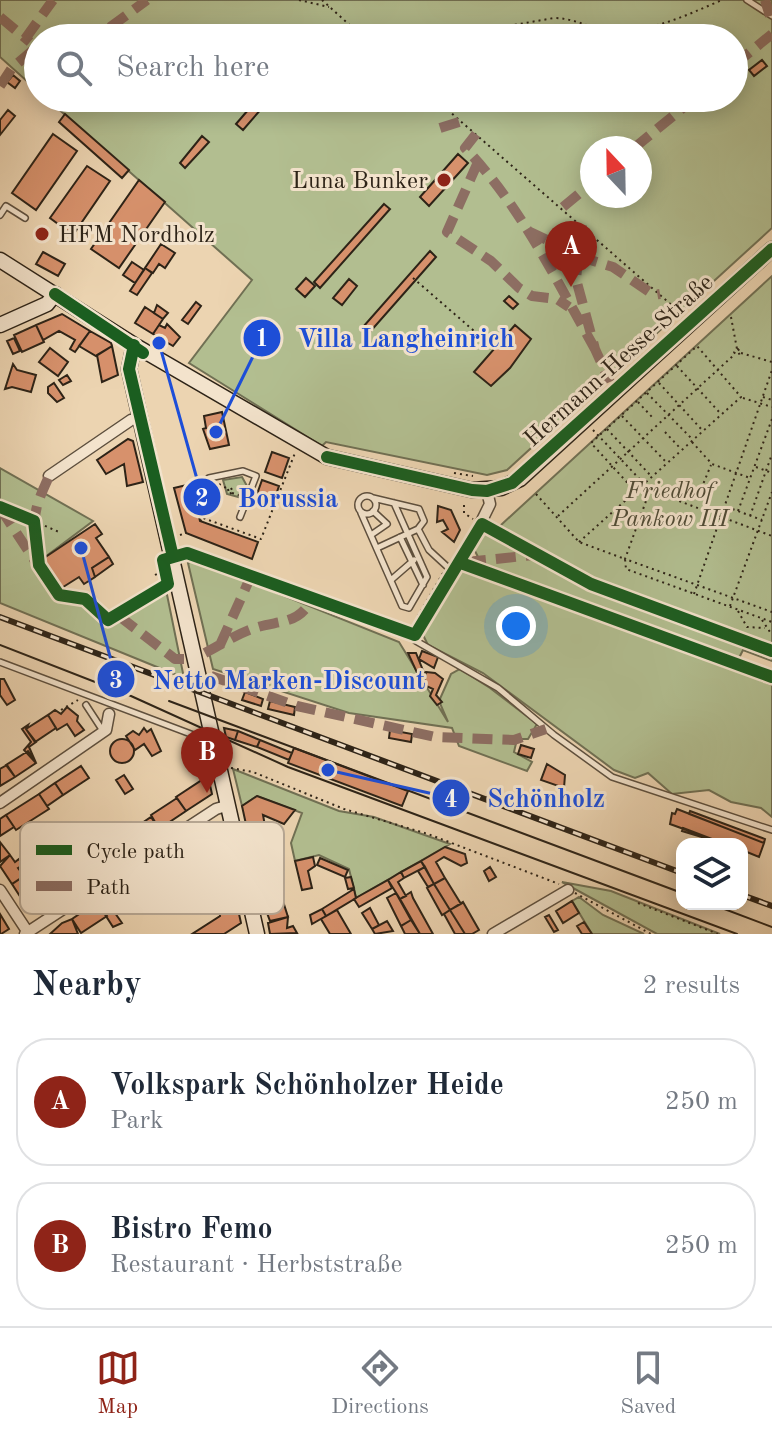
<!DOCTYPE html>
<html lang="en">
<head>
<meta charset="utf-8">
<style>
	:root { --surface:#fff; --page:#f6f6f7; --text:#1f2937; --muted:#747a83; --line:#e0e1e3; --accent:#8f2418 }
	body { margin:0; font-family:"Old Standard TT",serif; background:var(--page); color:var(--text) }
	.controls { position:absolute; right:24px; bottom:24px; display:grid; overflow:hidden; border-radius:16px; box-shadow:0 4px 20px #0003 }
	.controls button { width:72px; height:72px; display:grid; place-items:center; padding:0; border:0; border-bottom:2px solid var(--line); background:var(--surface); color:var(--text); font:40px sans-serif }
	.compass { position:absolute; left:580px; top:136px; width:72px; height:72px; border-radius:50%; background:var(--surface); box-shadow:0 4px 20px #0003; rotate:338deg }
	.you { position:absolute; left:516px; top:626px; width:28px; height:28px; margin:-20px; border:6px solid #fff; border-radius:50%; background:#1a73e8; box-shadow:0 0 0 12px #1a73e833 }
	.badge { display:grid; place-items:center; width:52px; height:52px; border-radius:50%; background:var(--accent); color:#fff; font-size:26px; font-weight:700 }
	.pin { position:absolute; translate:-50% -66px; filter:drop-shadow(0 2px 4px #0008) }
	.pin::after { content:''; position:absolute; top:42px; width:28px; height:24px; background:inherit; clip-path:polygon(0 0,100% 0,50% 100%) }
	.list { margin:0; padding:0; list-style:none }
	h2 { display:flex; justify-content:space-between; align-items:center; height:104px; margin:0; padding:0 32px; font-size:34px }
	h2 small { font-size:26px; font-weight:400; color:var(--muted) }
	.list li { display:grid; grid-template-columns:52px 1fr auto; gap:24px; align-items:center; box-sizing:border-box; height:128px; margin:0 16px 16px; padding:0 16px; border:2px solid var(--line); border-radius:32px }
	.list b { display:block; font-size:30px; white-space:nowrap }
	.list p { margin:0; font-size:26px; white-space:nowrap; color:var(--muted) }
	.list em { font-size:26px; font-style:normal; color:var(--muted) }
	.icon { flex:none; width:44px; height:44px; fill:none; stroke:currentColor; stroke-width:2; stroke-linecap:round; stroke-linejoin:round }
	.map { position:relative; flex:none; width:772px; height:934px; overflow:hidden }
	.search { position:absolute; background:var(--surface); box-shadow:0 4px 20px #0003; left:24px; right:24px; top:24px; height:88px; display:flex; align-items:center; gap:20px; box-sizing:border-box; padding:0 28px; border-radius:44px; color:var(--muted); font-size:30px }
	.sheet { height:392px; background:var(--surface) }
	nav { display:flex; justify-content:space-around; align-items:center; box-sizing:border-box; height:112px; border-top:2px solid var(--line); background:var(--surface); font-size:22px; color:var(--muted) }
	nav a { display:grid; justify-items:center; gap:4px }
	nav .on { color:var(--accent) }
	.map>svg:first-child { display:block }
	.green { fill:#b2be90; stroke:#707054; stroke-width:2; fill-rule:evenodd }
	.building { fill:#d7916c; stroke:#2d2317; stroke-width:2 }
	.lines { fill:none; stroke-linecap:round; stroke-linejoin:round }
	.lane-casing { stroke:#5d4f3e; stroke-width:8 }
	.street-casing { stroke:#5d4f3e; stroke-width:13 }
	.secondary-casing { stroke:#2d2317; stroke-width:17 }
	.path { stroke:#2d2317; stroke-width:2; stroke-dasharray:2 4; stroke-linecap:butt }
	.lane { stroke:#f3e3cc; stroke-width:5 }
	.street { stroke:#f3e3cc; stroke-width:10 }
	.secondary { stroke:#f3e3cc; stroke-width:14 }
	.tram { stroke:#2d2317; stroke-width:2 }
	.rail-casing { stroke:#2d2317; stroke-width:6 }
	.rail { stroke:#f3e3cc; stroke-width:3; stroke-dasharray:9; stroke-linecap:butt }
	.quiet { stroke:#8d6e63; stroke-width:10; stroke-dasharray:20 10; stroke-linecap:butt }
	.cycleway-casing { stroke:#f3e3cc; stroke-width:17 }
	.cycleway { stroke:#1b5e20; stroke-width:12 }
	.poi-dot { fill:#8f2418; stroke:#f3e3cc; stroke-width:3 }
	.labels { text-anchor:middle; stroke-width:6; stroke-linejoin:round; paint-order:stroke }
	.poi-label { font-size:24px; fill:#2d2317; stroke:#f3e3cc; text-anchor:end }
	.street-label { font-size:24px; fill:#2d2317; stroke:#f3e3cc }
	.park-label { font-size:24px; font-style:italic; fill:#4e4a35; stroke:#f3e3cc }
	.key { fill:#f3e3cc; stroke:#b8a996; stroke-width:2 }
	.key-label { font-size:22px; fill:#2d2317 }
	.leader { fill:none; stroke:#1d4ed8; stroke-width:3 }
	.callout-dot { fill:#1d4ed8; stroke:#f3e3cc; stroke-width:3 }
	.mark-label { font-size:24px; text-anchor:middle; font-weight:bold; fill:#fff }
	.callout-label { font-size:26px; text-anchor:middle; font-weight:bold; fill:#1d4ed8; stroke:#f3e3cc; stroke-width:6; stroke-linejoin:round; paint-order:stroke }
</style>
</head>
<body>
<div class="map">
<svg width="772" height="934" viewBox="0 0 772 934">
	<rect width="100%" height="100%" fill="#ecd4b1"/>
	<filter id="stains"><feTurbulence type="fractalNoise" baseFrequency=".0025" numOctaves="4"/><feColorMatrix values="0 0 0 0 .2 0 0 0 0 .09 0 0 0 0 .02 0 0 0 .5 -.17"/></filter>
	<radialGradient id="worn" r=".72"><stop offset=".6" stop-color="#630" stop-opacity="0"/><stop offset="1" stop-color="#630" stop-opacity=".3"/></radialGradient>
	<path class="green" d="M0 0H772V228L507 470 487 475 326 442 322 446 189 363 252 280 46 98H734V38H38V91L0 57ZM592 148H640V196H592Z
		M772 276V661L743 650 738 660 483 567 474 549 489 524 500 530 501 525Z
		M0 468 93 521 41 560 60 589 87 594 112 615 164 580 184 678 0 603Z
		M242 477 247 486 242 498 227 494 223 480Z
		M194 560 399 642 448 722 439 701 451 674 460 669 490 688 537 724 528 739H517L514 752 532 762 527 771 459 746 452 728 349 713 213 669 188 563Z
		M468 568 652 635 772 685V817L761 808 731 802 709 790 672 794 648 773 635 778 614 770 483 673 428 645 421 631 459 569Z
		M233 769 339 811 374 817 450 844 356 898 349 869 319 855 295 861 291 843 302 813 257 796 242 806Z
		M562 882 611 891 720 934H657Z
		M579 897 603 915 644 934H592L572 901Z"/>
	<path class="building" d="M762 60 767 66 754 76 749 70Z
		M13 75 20 81 15 88 7 82Z
		M255 102 262 108 243 130 236 124Z
		M8 110 15 116 0 135V120Z
		M65 114 129 170 122 178 59 122Z
		M53 134 77 151 36 210 12 193Z
		M202 136 209 142 185 168 180 163Z
		M458 154 468 163 429 206 420 197Z
		M87 166 110 181 73 235 50 218Z
		M139 180 165 202 119 268 91 249Z
		M384 204 390 209 320 288 314 282Z
		M161 244 175 253 165 268 159 264 153 273 145 268Z
		M430 251 436 257 369 333 363 327Z
		M43 252 65 264 58 276 36 264Z
		M132 262 144 270 135 283 123 275Z
		M145 268 152 273 137 295 130 291Z
		M306 278 315 286 305 297 296 289Z
		M349 279 357 286 342 305 333 298Z
		M509 296 518 304 513 309 504 301Z
		M196 302 201 306 188 324 182 320Z
		M157 305 168 313 163 319 154 313Z
		M145 307 163 319 153 334 135 323Z
		M62 314 90 331 75 352 70 349 75 340 59 331 43 340 36 325Z
		M167 324 180 337 173 346 153 334 159 325 165 328Z
		M36 325 44 342 22 352 14 335Z
		M515 325 531 339 510 368 491 386 474 372Z
		M90 331 111 343 112 346 96 356 79 346Z
		M14 338 20 351 13 354 7 341Z
		M112 346 118 375 102 382 97 355Z
		M50 348 68 362 58 376 39 362Z
		M13 364 17 370 36 375 31 392 12 387 5 389Z
		M67 375 71 381 63 385 59 380Z
		M54 383 64 398 57 402 48 393V387Z
		M222 412 229 445 210 449 203 429 206 428 204 416Z
		M128 439 133 441 143 482 127 486 124 464 106 474 97 460Z
		M272 452 289 458 282 478 265 472Z
		M262 480 279 486 272 506 255 500Z
		M191 484 200 521 258 542 252 559 186 533 174 488Z
		M205 484 208 499 201 501 198 485Z
		M438 506 451 510 460 530 454 542 442 532 448 529 443 520 437 522Z
		M95 524 102 534 96 538 109 557 92 568 95 577 84 584 79 577 60 589 41 560Z
		M109 557 113 564 95 577 92 568Z
		M422 651 438 657 434 668 419 659Z
		M408 653H416L424 673 419 677Z
		M426 672 435 673 443 679 436 695 442 702 437 705 430 696 433 689 424 685Z
		M0 679H4L15 700 7 705 0 695Z
		M245 692 263 699 261 706 242 700Z
		M270 701 295 707 294 715 268 709Z
		M67 707 78 716 77 721 84 730 75 736 67 724 57 730 48 715 55 710 61 714Z
		M48 715 56 728 35 742 26 729Z
		M28 725 26 729 36 742 29 747 36 763 24 750 31 742 22 729Z
		M144 728 147 732 151 729 161 751 152 756 144 744 135 750 126 736 133 731 139 735Z
		M224 728 238 731 235 740 226 737Z
		M390 730 412 734 411 742 389 738Z
		M238 731 260 740 257 747 235 740Z
		M110 751a12 12 0 1 1 24 0a12 12 0 1 1-24 0Z
		M260 740 292 753 289 760 257 747Z
		M521 745 534 749 531 758 518 754Z
		M294 748 408 791 402 806 288 763Z
		M28 751 36 763 15 777 6 765Z
		M547 764 565 775 564 788 541 780Z
		M7 765 15 777 0 786V769Z
		M81 766 89 778 63 795 55 783Z
		M124 775 133 789 125 794 116 780Z
		M208 776 212 794 186 811 176 797Z
		M55 783 63 795 47 806 39 794Z
		M39 794 49 809 16 830 6 815Z
		M257 796 295 810 284 824 263 815 269 848 252 852 242 806Z
		M177 798 186 811 159 829 151 815Z
		M677 809 764 843 759 857 742 850V844H725L670 824 672 813 675 814Z
		M690 811 765 839 764 843 689 814Z
		M6 815 14 827 0 836V819Z
		M151 817 159 829 134 846 126 834Z
		M683 828 725 844 682 831Z
		M0 842 10 855 0 862Z
		M445 847 465 854 467 863 461 866 444 857 436 862 445 878 434 884 421 861Z
		M10 855 15 862 19 859 23 865 18 868 24 876 12 884 0 866Z
		M313 857 315 866 308 871 312 888 302 890 295 861Z
		M320 858 348 870 345 877 317 865Z
		M421 861 425 867 404 878 401 872Z
		M425 867 434 884 428 887 418 871Z
		M490 867 496 877 489 881 484 871Z
		M401 872 404 878 398 882 406 896 400 899 388 880Z
		M27 874 36 889 52 878 63 893 30 912 12 884Z
		M351 877 354 888 348 889 345 878Z
		M445 878 461 904 450 910 434 884Z
		M388 880 392 888 359 907 354 899Z
		M434 884 450 910 442 915 427 888Z
		M123 885 133 901 115 913 122 923 113 927 97 902Z
		M354 889 356 898 326 916 322 909Z
		M411 892 413 898 433 934H420L400 899Z
		M396 893 411 920 401 926 387 898Z
		M282 898 288 917 270 921 263 902Z
		M236 900 241 923 224 934H192L220 916 218 904Z
		M572 901 579 913 563 923 556 911Z
		M97 902 107 916 81 933 72 919Z
		M463 902 479 930 472 934H465L450 910Z
		M370 908 379 925 372 929 362 913Z
		M322 909 326 916 312 924 310 915Z
		M337 910 351 934H330L321 919Z
		M450 910 465 934H455L444 914Z
		M0 914 9 929 1 934H0Z
		M549 915 558 930 554 932 545 917Z
		M288 917 287 928 293 926 297 933 270 934 268 923Z
		M72 919 78 934H50L62 923Z
		M411 920 420 934H405L401 926Z
		M387 921 393 931 375 934 372 929Z
		M584 922 592 934H582L577 926Z"/>
	<g class="lines">
		<defs>
			<path id="lane" d="M747 0 772 16
				M0 215 6 206 25 218
				M209 478 243 471 256 476 240 517
				M358 505a9 9 0 1 1 18 0a9 9 0 1 1-18 0Z
				M373 498 419 509 424 521 418 529 377 548
				M361 513 402 606 409 608 427 577 394 503
				M418 529 429 550 454 573
				M371 535 387 524 373 511
				M400 537 423 585
				M391 580 414 560
				M317 599 415 635 460 564
				M415 635 416 641 498 688 554 735 612 777 772 830
				M0 662 212 742
				M86 705 103 731"/>
			<path id="street" d="M49 476 131 420 142 418
				M487 491 490 504 461 563 772 677
				M0 803 106 730 109 714
				M0 890 29 934
				M25 934 216 809 229 805
				M493 934 568 890"/>
			<path id="secondary" d="M0 260 134 345 327 457 472 490 501 488 520 479 772 249
				M0 325 47 304 55 294
				M134 345 129 369 257 934"/>
		</defs>
		<use href="#lane" class="lane-casing"/>
		<use href="#street" class="street-casing"/>
		<use href="#secondary" class="secondary-casing"/>
		<path class="path" d="M299 0 329 7
			M322 0 364 38
			M356 30 386 38
			M438 38 554 18C572 18 585 26 602 29 647 35 682 17 722 0
			M434 98 683 315
			M413 278 488 343
			M731 317 737 349
			M738 349 741 353 736 355 734 352Z
			M741 353 772 362
			M677 366 721 414
			M659 383 703 431
			M647 393 693 440
			M763 397 772 400
			M743 398 772 407
			M638 402 652 417
			M622 416 667 463
			M607 429 652 477
			M593 430 650 490 772 536
			M665 432 681 449
			M692 442 712 464 750 478
			M756 467 772 473
			M454 473 473 476
			M219 484 228 489
			M231 488 233 492 229 494 228 489Z
			M650 490 625 559 772 612
			M232 493 242 496
			M536 494 579 542 625 559 626 569 772 622
			M699 494 711 465
			M198 495 203 518 261 539 295 453
			M464 505V513L473 519
			M727 507 762 520
			M738 511 772 419
			M558 516 735 354
			M750 516 772 454
			M34 521 59 532
			M200 521 215 508
			M180 535 186 533
			M579 542 741 397 697 346 591 443 635 491
			M155 575 164 570
			M694 594 772 370
			M730 606 772 492
			M97 610 103 608
			M738 611 747 627 765 628
			M418 616 443 573
			M762 620 772 635
			M61 710 78 700
			M231 768 253 772 344 809 428 834 559 884
			M575 893 651 934
			M638 903 718 934"/>
		<use href="#lane" class="lane"/>
		<use href="#street" class="street"/>
		<use href="#secondary" class="secondary"/>
		<path class="tram" d="M0 645 131 696 288 767 737 934
			M169 701 682 893
			M711 904 772 927"/>
		<defs>
			<path id="rail" d="M0 617 682 873
				M742 895 772 906"/>
		</defs>
		<use href="#rail" class="rail-casing"/>
		<use href="#rail" class="rail"/>
		<path class="quiet" d="M765 0 770 16
			M0 17 30 42
			M51 38 109 28 147 0
			M25 39 53 0
			M734 65 772 34
			M0 86 12 68 38 46
			M440 128 462 121
			M476 134 465 148C521 206 556 280 595 349
			M634 148 695 98
			M478 162 447 232 491 261 519 288 532 296 557 299 569 307
			M563 207 592 183
			M582 225 576 279 595 349 610 382
			M528 231 547 240 567 239 584 258 613 267 654 295 660 294
			M0 508 35 561
			M36 526C32 510 43 491 49 476
			M466 562 534 555
			M119 616 175 659H184
			M220 645 251 576
			M205 653C222 644 240 632 258 627 282 620 300 624 312 598
			M211 676 297 706 435 737 514 740 546 729"/>
		<defs>
			<path id="cycleway" d="M55 294 143 353
				M134 345 129 369 173 557
				M327 457 472 490 487 491 512 483 772 249
				M0 507 34 521 39 565 59 595 85 599 108 620 168 584 163 560 187 553 415 635 482 524 591 584 772 651
				M461 563 772 677"/>
		</defs>
		<use href="#cycleway" class="cycleway-casing"/>
		<use href="#cycleway" class="cycleway"/>
	</g>
	<g class="poi-dot">
		<circle cx="444" cy="180" r="8"/>
		<circle cx="42" cy="234" r="8"/>
	</g>
	<g class="labels">
		<g class="poi-label">
			<text x="428" y="188">Luna Bunker</text>
			<text x="58" y="242" text-anchor="start">HFM Nordholz</text>
		</g>
		<g class="street-label">
			<text transform="translate(618 360) rotate(-42)" y="8">Hermann-Hesse-Straße</text>
		</g>
		<g class="park-label">
			<text x="670" y="498">Friedhof<tspan x="670" dy="28">Pankow III</tspan></text>
		</g>
	</g>
	<rect x="20" y="822" width="264" height="92" rx="12" class="key"/>
	<rect x="36" y="845" width="36" height="10" fill="#1b5e20"/>
	<rect x="36" y="881" width="36" height="10" fill="#8d6e63"/>
	<g class="key-label">
		<text x="86" y="858">Cycle path</text>
		<text x="86" y="894">Path</text>
	</g>
	<path class="leader" d="M216 432L262 338M159 343L202 497M81 548L116 679M328 770L451 798"/>
	<g class="callout-dot">
		<circle cx="216" cy="432" r="8"/>
		<circle cx="159" cy="343" r="8"/>
		<circle cx="81" cy="548" r="8"/>
		<circle cx="328" cy="770" r="8"/>
		<circle cx="262" cy="338" r="20"/>
		<circle cx="202" cy="497" r="20"/>
		<circle cx="116" cy="679" r="20"/>
		<circle cx="451" cy="798" r="20"/>
	</g>
	<g class="mark-label">
		<text x="262" y="346">1</text>
		<text x="202" y="506">2</text>
		<text x="116" y="688">3</text>
		<text x="451" y="807">4</text>
	</g>
	<g class="callout-label">
		<text x="406" y="347">Villa Langheinrich</text>
		<text x="288" y="507">Borussia</text>
		<text x="289" y="689">Netto Marken-Discount</text>
		<text x="546" y="807">Schönholz</text>
	</g>
	<rect width="100%" height="100%" filter="url(#stains)"/>
	<rect width="100%" height="100%" fill="url(#worn)"/>
</svg>
<div class="controls">
<button><svg class="icon" aria-label="layers" viewBox="0 0 24 24"><path d="M12 4l9 5-9 5-9-5zM3 14l9 5 9-5"/></svg></button>
</div>
<svg class="compass" viewBox="-18 -18 36 36"><path d="M0-13l5 13h-10z" fill="#e53935"/><path d="M0 13l5-13h-10z" fill="#747a83"/></svg>
<div class="you"></div>
<div class="pin badge" style="left:571px;top:287px">A</div>
<div class="pin badge" style="left:207px;top:793px">B</div>
<div class="search"><svg class="icon" aria-label="search" viewBox="0 0 24 24"><circle cx="10" cy="10" r="6"/><path d="M15 15l6 6"/></svg>Search here</div>
</div>
<section class="sheet">
<h2>Nearby<small>2 results</small></h2>
<ul class="list">
<li><span class="badge">A</span><div><b>Volkspark Schönholzer Heide</b><p>Park</p></div><em>250 m</em></li>
<li><span class="badge">B</span><div><b>Bistro Femo</b><p>Restaurant · Herbststraße</p></div><em>250 m</em></li>
</ul>
</section>
<nav>
<a class="on"><svg class="icon" aria-label="map" viewBox="0 0 24 24"><path d="M3 6l6-2 6 2 6-2v14l-6 2-6-2-6 2zM9 4v14M15 6v14"/></svg>Map</a>
<a><svg class="icon" aria-label="directions" viewBox="0 0 24 24"><path d="M12 3l9 9-9 9-9-9zM9 14v-3h6M13 9l2 2-2 2"/></svg>Directions</a>
<a><svg class="icon" aria-label="saved" viewBox="0 0 24 24"><path d="M7 4h10v16l-5-4-5 4z"/></svg>Saved</a>
</nav>
</body>
</html>
